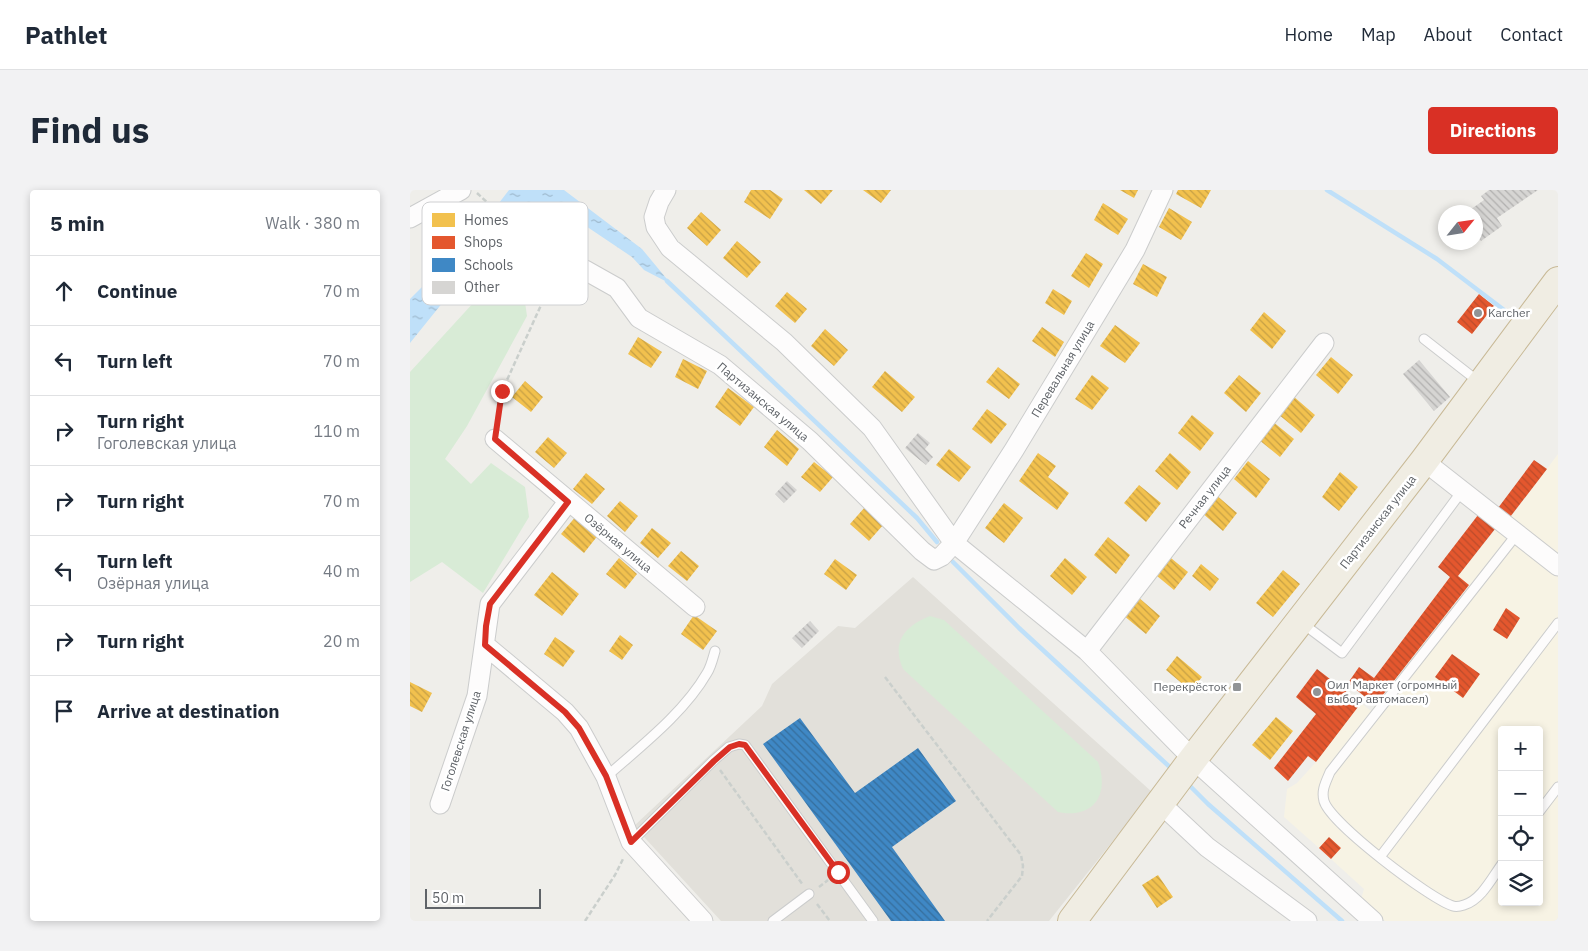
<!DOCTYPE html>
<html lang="en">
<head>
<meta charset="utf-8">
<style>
	:root { --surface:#fff; --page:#f2f2f3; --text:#1f2937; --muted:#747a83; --line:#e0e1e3; --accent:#d93025 }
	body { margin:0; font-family:"IBM Plex Sans",sans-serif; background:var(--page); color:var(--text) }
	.controls { position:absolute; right:15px; bottom:15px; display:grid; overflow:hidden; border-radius:5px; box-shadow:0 2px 8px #0003 }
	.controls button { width:45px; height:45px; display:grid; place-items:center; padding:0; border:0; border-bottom:1px solid var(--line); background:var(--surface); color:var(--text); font:25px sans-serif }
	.compass { position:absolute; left:1028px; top:15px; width:45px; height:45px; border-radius:50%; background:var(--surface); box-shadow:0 2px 8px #0003; rotate:60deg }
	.scale { position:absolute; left:15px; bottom:12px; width:116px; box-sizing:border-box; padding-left:5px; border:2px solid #5f6368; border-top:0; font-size:14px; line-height:18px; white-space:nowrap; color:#5f6368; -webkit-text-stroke:4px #fff; paint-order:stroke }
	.stop { position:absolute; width:15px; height:15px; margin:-11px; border:4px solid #d93025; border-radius:50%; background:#fff }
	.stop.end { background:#d93025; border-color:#fff; box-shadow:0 1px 5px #0008 }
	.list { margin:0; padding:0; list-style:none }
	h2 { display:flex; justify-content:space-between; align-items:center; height:65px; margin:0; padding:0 20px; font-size:21px }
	h2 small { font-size:16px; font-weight:400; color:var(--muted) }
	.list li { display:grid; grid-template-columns:32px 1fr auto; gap:15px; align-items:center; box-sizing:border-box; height:70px; padding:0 20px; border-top:1px solid var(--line) }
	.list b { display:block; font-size:19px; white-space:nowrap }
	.list p { margin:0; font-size:16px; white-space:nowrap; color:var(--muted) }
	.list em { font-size:16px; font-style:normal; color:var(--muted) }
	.icon { flex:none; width:28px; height:28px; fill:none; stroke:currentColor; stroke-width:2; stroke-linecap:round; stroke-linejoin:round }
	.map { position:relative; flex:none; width:1148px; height:731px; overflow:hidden; border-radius:5px }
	header { display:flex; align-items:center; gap:30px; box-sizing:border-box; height:70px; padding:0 25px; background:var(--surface); border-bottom:1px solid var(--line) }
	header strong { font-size:24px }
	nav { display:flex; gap:28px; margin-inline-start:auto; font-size:18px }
	.intro { display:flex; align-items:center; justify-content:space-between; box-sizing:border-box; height:120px; padding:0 30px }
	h1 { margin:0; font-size:35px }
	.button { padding:12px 22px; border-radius:5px; background:var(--accent); color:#fff; font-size:18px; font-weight:700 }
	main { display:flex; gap:30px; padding:0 30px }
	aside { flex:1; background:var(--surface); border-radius:5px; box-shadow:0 2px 8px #0003 }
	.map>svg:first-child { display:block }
	.commercial { fill:#f7f3e4; fill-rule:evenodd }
	.education { fill:#e2e0da }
	.green { fill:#d8ebd6 }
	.water { fill:url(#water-ripples) }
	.homes { fill:url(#homes-back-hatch) }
	.shops { fill:url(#shops-back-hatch) }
	.schools { fill:url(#schools-back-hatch) }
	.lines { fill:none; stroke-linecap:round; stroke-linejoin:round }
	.stream { stroke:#bfe0f9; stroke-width:4.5 }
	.building { fill:url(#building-back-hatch) }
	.lane-casing { stroke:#cbcccc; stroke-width:11 }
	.street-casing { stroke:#cbcccc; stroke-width:21 }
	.highway-casing { stroke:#c8b996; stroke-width:30 }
	.path { stroke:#cacfcc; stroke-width:2.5; stroke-dasharray:5 2.5; stroke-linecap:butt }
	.lane { stroke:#fdfcfc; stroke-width:9 }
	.street { stroke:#fdfcfc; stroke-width:19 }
	.highway { stroke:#f0ede3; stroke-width:28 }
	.route { stroke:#d93025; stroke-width:6 }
	.poi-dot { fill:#919496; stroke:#fff; stroke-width:2 }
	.labels { text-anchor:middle; stroke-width:5; stroke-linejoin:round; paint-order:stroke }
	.poi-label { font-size:12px; fill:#5f6368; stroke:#fff; text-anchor:start }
	.street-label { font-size:12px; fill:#5f6368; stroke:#fff }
	.key { fill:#fff; stroke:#cfd0d2; stroke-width:1 }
	.key-label { font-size:14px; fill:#5f6368 }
</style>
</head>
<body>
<header>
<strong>Pathlet</strong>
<nav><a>Home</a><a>Map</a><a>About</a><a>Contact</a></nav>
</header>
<div class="intro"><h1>Find us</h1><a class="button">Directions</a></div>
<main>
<aside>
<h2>5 min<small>Walk · 380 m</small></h2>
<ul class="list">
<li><svg class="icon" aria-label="ahead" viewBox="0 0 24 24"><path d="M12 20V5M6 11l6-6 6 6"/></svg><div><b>Continue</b></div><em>70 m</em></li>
<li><svg class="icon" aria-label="left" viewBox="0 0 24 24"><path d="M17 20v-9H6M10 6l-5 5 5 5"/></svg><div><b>Turn left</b></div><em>70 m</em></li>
<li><svg class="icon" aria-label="right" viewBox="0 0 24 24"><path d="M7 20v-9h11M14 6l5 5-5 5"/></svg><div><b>Turn right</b><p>Гоголевская улица</p></div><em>110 m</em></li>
<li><svg class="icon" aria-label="right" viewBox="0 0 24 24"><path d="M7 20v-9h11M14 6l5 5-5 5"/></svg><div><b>Turn right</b></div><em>70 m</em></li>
<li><svg class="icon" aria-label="left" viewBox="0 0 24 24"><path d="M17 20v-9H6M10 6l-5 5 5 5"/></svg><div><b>Turn left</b><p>Озёрная улица</p></div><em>40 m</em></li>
<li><svg class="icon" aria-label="right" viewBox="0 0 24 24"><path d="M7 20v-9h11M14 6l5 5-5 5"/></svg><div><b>Turn right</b></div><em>20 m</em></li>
<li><svg class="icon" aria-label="arrive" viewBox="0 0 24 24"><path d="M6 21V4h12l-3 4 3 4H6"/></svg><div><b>Arrive at destination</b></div></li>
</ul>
</aside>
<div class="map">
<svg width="1148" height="731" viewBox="0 0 1148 731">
	<defs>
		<pattern id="water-ripples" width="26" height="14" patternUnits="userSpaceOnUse" patternTransform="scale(1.25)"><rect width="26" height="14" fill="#bfe0f9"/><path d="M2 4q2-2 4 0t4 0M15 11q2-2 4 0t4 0" fill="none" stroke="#9eb9cd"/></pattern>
		<pattern id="homes-back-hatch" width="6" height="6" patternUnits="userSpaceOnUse" patternTransform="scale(1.25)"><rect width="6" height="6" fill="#f2c14e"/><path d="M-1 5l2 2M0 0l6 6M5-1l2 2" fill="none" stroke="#c7a045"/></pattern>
		<pattern id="shops-back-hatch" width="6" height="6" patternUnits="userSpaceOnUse" patternTransform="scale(1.25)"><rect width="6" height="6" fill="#e4572e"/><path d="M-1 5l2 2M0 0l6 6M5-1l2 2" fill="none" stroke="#bc4c2b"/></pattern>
		<pattern id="schools-back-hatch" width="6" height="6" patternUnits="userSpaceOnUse" patternTransform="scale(1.25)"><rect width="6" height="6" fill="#3f88c5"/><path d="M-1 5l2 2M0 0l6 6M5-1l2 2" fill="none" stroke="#366e9c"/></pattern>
		<pattern id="building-back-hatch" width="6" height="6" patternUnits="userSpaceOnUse" patternTransform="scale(1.25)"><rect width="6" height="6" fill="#d6d5d3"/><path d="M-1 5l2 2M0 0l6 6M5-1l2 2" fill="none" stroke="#b1b0af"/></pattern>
	</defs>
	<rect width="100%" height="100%" fill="#efeeea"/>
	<path class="commercial" d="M1148 264V731H975L951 709 954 699 921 669 930 658 919 647 909 658 874 627 877 599 887 593 906 572 951 513 961 521 1058 395 1048 386 1094 329 1098 331ZM1092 540H1129V712H1092Z"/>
	<path class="education" d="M503 387 742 602 639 731H311L224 636 352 516 362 494 428 436 445 438Z"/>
	<path class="green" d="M108 64 117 126 57 236 35 269 61 294 81 273 115 297 119 327 73 403 32 372 0 392V182Z
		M520 426 534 430 688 572C700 605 683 629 648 622L493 479C481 452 495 436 520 426Z"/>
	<path class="water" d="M99 0H154L232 59 261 94 234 80 222 67 158 24 145 17 119 18 107 27 86 53 50 91 0 153V109L65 44Z"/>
	<path class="homes" d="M341 0H360L373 9 360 29 334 12Z
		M394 0H423L411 14Z
		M453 0H481L471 13Z
		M710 0H728L724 8Z
		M768 0H801L791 18 766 4Z
		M693 13 718 29 708 45 684 30Z
		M759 18 782 32 771 50 749 37Z
		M291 22 311 40 297 56 277 38Z
		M327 51 351 72 337 88 313 68Z
		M676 63 693 74 679 98 661 86Z
		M733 74 757 87 747 107 723 94Z
		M643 99 662 111 654 125 635 113Z
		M377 102 397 119 385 133 365 116Z
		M854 122 876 141 862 159 840 140Z
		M705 135 730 153 715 173 690 156Z
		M632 137 654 152 645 167 622 151Z
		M415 139 438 160 424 176 401 156Z
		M228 147 252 162 241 178 218 164Z
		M921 167 943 185 928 204 906 185Z
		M273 169 297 181 288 199 265 187Z
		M588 177 610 194 599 209 576 192Z
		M475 181 505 207 492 222 462 197Z
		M682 185 699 198 682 220 665 209Z
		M829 185 851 203 836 222 814 203Z
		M115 191 133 207 121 222 102 207Z
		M318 198 344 217 330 236 305 217Z
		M883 206 905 225 891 243 868 224Z
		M577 219 597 234 581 254 562 239Z
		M782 225 804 243 790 261 768 243Z
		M862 231 884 249 870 267 848 249Z
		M367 240 389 259 377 276 354 257Z
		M138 247 157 263 144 278 125 262Z
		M539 259 561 277 549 292 526 275Z
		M628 263 646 276 638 287 659 303 647 320 609 291Z
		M760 263 781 282 767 300 745 281Z
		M838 271 860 289 846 308 824 289Z
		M404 272 423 287 410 302 391 287Z
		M930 282 948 297 929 321 912 307Z
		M176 283 195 299 182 314 163 299Z
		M729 295 751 313 736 332 714 313Z
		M805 304 827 323 813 341 791 322Z
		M210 311 228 326 215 342 197 326Z
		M594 313 613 328 594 353 575 338Z
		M455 317 474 334 459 351 440 334Z
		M167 325 189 344 174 363 151 344Z
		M242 338 261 353 248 368 230 353Z
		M698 347 720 365 706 384 684 365Z
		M271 361 289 376 277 391 258 376Z
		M756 364 778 382 764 400 741 381Z
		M209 368 227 384 215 399 196 384Z
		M655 368 677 387 662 405 640 386Z
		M425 369 447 385 436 400 414 384Z
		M791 374 809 389 800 401 782 386Z
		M873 380 890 394 863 427 846 413Z
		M142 382 169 404 152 426 124 405Z
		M728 407 750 426 736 444 713 425Z
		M284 425 307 441 293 460 271 444Z
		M210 445 223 455 212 470 199 461Z
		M145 447 165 461 153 477 134 464Z
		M767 466 792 487 781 501 756 480Z
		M0 492 22 503 12 522 0 516Z
		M866 527 883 541 860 570 842 555Z
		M748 685 763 707 747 718 732 695Z"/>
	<path class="shops" d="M1069 104 1084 116 1062 144 1047 132Z
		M1124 270 1137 279 1097 331 1085 322Z
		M1068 325 1085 339 1048 386 1059 395 965 515 938 493 949 477 964 488 1040 387 1028 377Z
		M1096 418 1110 428 1097 449 1083 440Z
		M1042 464 1070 484 1053 508 1025 487Z
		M907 479 951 513 906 572 898 566 878 591 864 578 906 524 886 507Z
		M919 647 931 658 921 669 909 658Z"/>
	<path class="schools" d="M390 528 445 603 508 558 546 611 482 657 535 731H481L353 554Z"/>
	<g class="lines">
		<path class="stream" d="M917 0 1027 69 1098 123
			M257 91 507 328 527 352
			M543 372 609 438 763 580
			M776 592 798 614 932 731"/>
	</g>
	<path class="building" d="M1079 0H1128L1087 28 1092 36 1071 51 1066 43V22H1057L1074 10 1071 6Z
		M1009 170 1040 207 1024 221 993 184Z
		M508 243 520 253 515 259 523 267 516 275 495 258Z
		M377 291 387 300 374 313 365 304Z
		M400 431 409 441 392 458 382 448Z"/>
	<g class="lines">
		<defs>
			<path id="lane" d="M1014 149 1069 192
				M892 433 932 463 1052 301
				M196 587C231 556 274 523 297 483 301 477 303 468 305 461
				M1129 622 1148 597
				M221 652 303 571 319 557 329 554 335 555 463 731
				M970 667 1148 433
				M1092 674C1082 688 1071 710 1054 715 1051 716 1046 717 1043 716 1020 709 920 633 914 611 911 600 916 592 920 582L1107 344
				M363 731 399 704"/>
			<path id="street" d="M256 0 249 12 244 27 246 37 260 58 374 152 462 238 544 353 677 461 783 569 963 731
				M0 28 51 0
				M140 79 175 80 207 98 229 128 310 175 400 251 512 361 524 370 532 366 544 353 604 260 725 60 753 0
				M85 249 285 417
				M1014 271 1148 376
				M75 455 155 522 169 538 196 587 221 652 293 731
				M677 461 914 153
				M30 614 67 506 80 414 158 312
				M751 614 797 657 897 731"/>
			<path id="highway" d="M662 731 783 569 1014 271 1148 91"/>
		</defs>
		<use href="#lane" class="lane-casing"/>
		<use href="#street" class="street-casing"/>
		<use href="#highway" class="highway-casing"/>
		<path class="path" d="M67 3 119 51 130 66
			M87 233 92 201 132 113 136 95
			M475 487 611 665 613 676 612 686 577 731
			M310 580 393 695
			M409 697 418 690
			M407 714 420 731
			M175 731 205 685 214 667"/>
		<use href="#lane" class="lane"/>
		<use href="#street" class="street"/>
		<use href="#highway" class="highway"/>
	</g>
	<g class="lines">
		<path class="route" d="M92 201 85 249 158 312 80 414 76 436 75 455 155 522 169 538 196 586 221 652 304 571 320 557 329 554 335 555 428 682"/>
	</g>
	<g class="poi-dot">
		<circle cx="1068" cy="123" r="5"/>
		<rect x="822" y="492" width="10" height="10" rx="2.5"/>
		<circle cx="907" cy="502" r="5"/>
	</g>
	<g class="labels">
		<g class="poi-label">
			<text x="1078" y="127">Karcher</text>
			<text x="917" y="499">Оил Маркет (огромный<tspan x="917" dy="14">выбор автомасел)</tspan></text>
			<text x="817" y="501" text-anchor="end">Перекрёсток</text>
		</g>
		<g class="street-label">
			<text transform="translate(653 179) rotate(-59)" y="4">Перевальная улица</text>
			<text transform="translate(353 212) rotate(40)" y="4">Партизанская улица</text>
			<text transform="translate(795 307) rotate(-52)" y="4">Речная улица</text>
			<text transform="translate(968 332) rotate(-52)" y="4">Партизанская улица</text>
			<text transform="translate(208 353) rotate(40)" y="4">Озёрная улица</text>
			<text transform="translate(51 551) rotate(-72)" y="4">Гоголевская улица</text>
		</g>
	</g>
	<rect x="12" y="12" width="166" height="103" rx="8" class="key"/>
	<rect x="22" y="23" width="23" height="14" fill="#f2c14e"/>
	<rect x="22" y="46" width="23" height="13" fill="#e4572e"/>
	<rect x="22" y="68" width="23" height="14" fill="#3f88c5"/>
	<rect x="22" y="91" width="23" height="13" fill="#d6d5d3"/>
	<g class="key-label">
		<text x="54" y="35">Homes</text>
		<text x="54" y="57">Shops</text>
		<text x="54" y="80">Schools</text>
		<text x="54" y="102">Other</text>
	</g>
</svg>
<div class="controls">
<button>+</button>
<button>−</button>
<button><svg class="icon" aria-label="locate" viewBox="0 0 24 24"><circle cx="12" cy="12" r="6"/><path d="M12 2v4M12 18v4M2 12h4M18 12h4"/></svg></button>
<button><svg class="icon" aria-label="layers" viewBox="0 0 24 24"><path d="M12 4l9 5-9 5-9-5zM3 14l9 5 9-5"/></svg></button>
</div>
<svg class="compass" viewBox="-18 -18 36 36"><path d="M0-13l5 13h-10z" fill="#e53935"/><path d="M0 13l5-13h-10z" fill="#747a83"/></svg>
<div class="scale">50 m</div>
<div class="stop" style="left:428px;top:682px"></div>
<div class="stop end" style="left:92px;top:201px"></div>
</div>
</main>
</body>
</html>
